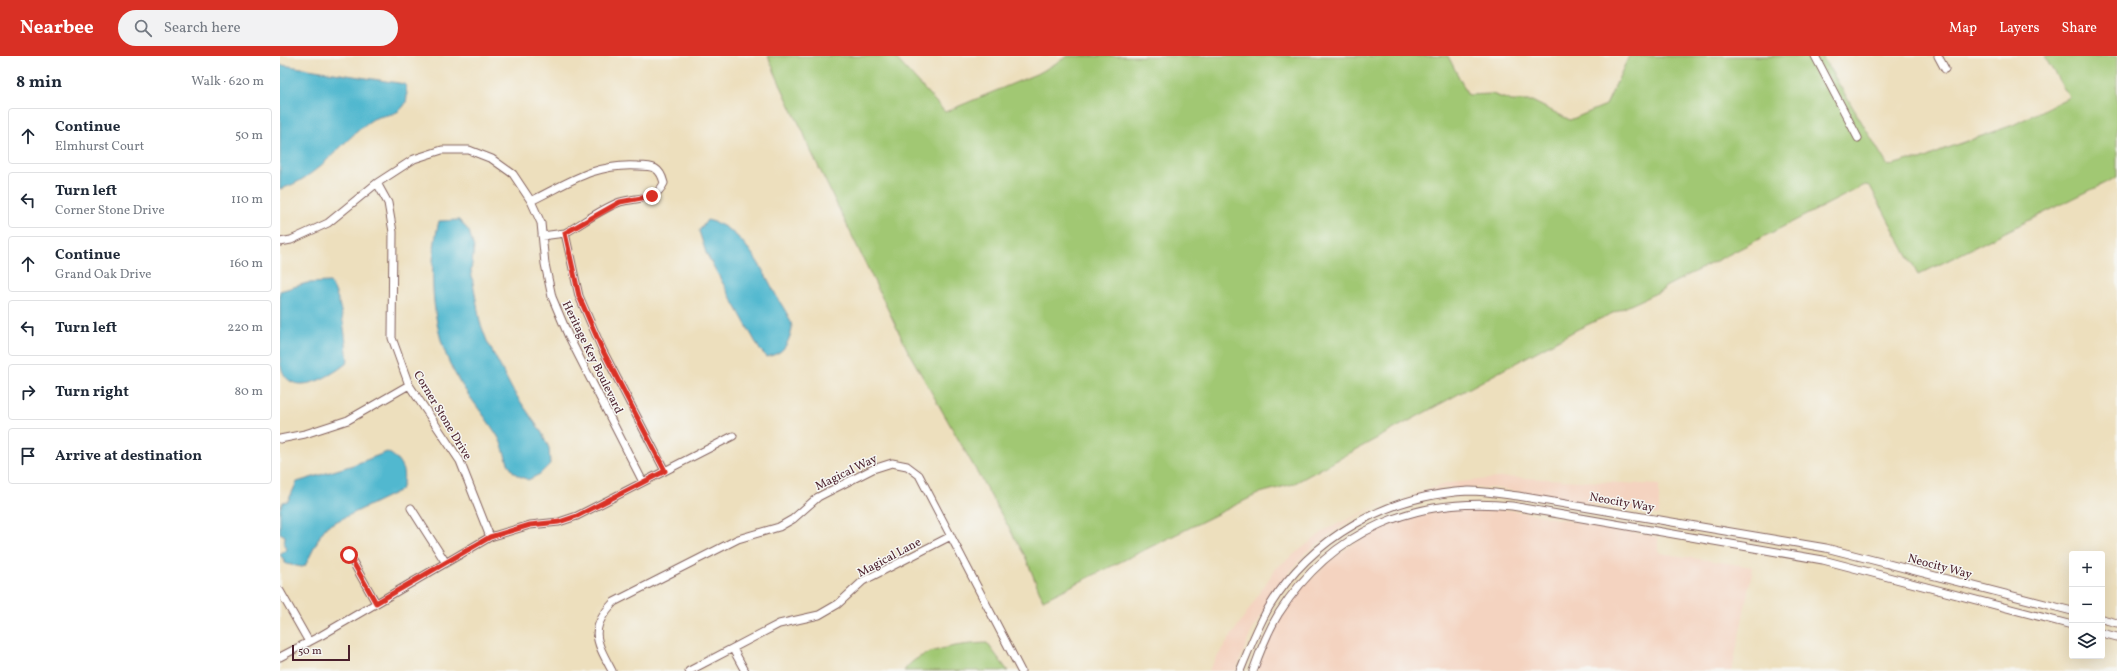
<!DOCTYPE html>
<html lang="en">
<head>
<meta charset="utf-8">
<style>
	:root { --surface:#fff; --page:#f2f2f3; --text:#1f2937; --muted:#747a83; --line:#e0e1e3; --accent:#d93025 }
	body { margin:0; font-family:Vollkorn,serif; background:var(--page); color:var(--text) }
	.controls { position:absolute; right:12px; bottom:12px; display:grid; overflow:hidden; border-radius:4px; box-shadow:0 4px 16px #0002 }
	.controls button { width:36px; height:36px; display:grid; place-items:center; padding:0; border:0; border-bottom:1px solid var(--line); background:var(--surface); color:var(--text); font:20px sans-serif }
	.scale { position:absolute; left:12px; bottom:10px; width:58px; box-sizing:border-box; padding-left:4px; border:2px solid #4a1f2b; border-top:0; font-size:11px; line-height:14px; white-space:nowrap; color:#4a1f2b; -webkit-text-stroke:3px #f6f6f2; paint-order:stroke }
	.stop { position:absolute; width:12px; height:12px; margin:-9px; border:3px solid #d93025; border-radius:50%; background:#fff }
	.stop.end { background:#d93025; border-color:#fff; box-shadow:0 1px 4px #0008 }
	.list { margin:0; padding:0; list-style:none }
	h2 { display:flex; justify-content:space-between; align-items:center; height:52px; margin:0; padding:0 16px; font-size:17px }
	h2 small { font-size:13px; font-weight:400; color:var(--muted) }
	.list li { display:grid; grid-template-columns:26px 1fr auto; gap:12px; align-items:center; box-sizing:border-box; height:56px; margin:0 8px 8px; padding:0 8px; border:1px solid var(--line); border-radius:4px }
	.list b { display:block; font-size:15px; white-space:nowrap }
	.list p { margin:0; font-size:13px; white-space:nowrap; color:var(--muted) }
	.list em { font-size:13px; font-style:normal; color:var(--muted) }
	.icon { flex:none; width:22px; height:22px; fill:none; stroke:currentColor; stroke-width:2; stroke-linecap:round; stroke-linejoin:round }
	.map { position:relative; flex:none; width:1837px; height:615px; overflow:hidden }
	header { display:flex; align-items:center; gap:24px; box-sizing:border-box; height:56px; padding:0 20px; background:var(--accent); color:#fff }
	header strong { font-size:19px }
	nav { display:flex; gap:22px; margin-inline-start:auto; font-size:14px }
	.search { width:280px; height:36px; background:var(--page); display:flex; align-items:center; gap:10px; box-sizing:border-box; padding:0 14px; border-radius:22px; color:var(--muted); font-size:15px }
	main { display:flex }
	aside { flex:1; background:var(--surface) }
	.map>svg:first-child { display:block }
	.built { fill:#f4d3c0 }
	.green { fill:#a1c873; stroke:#76744f }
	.water { fill:#51b8cf; stroke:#4e6c7d }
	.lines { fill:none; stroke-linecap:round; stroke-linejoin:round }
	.minor-casing { stroke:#83625e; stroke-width:9 }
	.minor { stroke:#fff; stroke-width:7 }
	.route { stroke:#d93025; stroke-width:5 }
	.labels { text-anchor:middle; stroke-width:3; stroke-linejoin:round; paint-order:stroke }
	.street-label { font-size:12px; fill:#4a1f2b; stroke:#f6f6f2 }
</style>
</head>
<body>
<header>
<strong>Nearbee</strong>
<div class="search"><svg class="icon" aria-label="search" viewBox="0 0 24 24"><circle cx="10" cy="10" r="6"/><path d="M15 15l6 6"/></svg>Search here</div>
<nav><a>Map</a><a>Layers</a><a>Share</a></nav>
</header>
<main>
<aside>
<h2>8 min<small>Walk · 620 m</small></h2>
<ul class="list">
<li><svg class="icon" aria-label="ahead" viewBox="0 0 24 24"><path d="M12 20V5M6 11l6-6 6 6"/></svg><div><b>Continue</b><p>Elmhurst Court</p></div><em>50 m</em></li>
<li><svg class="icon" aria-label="left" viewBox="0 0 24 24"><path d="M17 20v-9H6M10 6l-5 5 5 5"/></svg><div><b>Turn left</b><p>Corner Stone Drive</p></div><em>110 m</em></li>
<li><svg class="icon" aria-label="ahead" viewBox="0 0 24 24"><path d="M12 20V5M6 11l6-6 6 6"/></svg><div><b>Continue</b><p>Grand Oak Drive</p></div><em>160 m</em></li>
<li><svg class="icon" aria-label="left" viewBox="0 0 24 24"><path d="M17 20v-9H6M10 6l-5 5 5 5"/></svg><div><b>Turn left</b></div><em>220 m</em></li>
<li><svg class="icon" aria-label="right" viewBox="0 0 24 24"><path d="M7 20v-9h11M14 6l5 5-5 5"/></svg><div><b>Turn right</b></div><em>80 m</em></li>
<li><svg class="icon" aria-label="arrive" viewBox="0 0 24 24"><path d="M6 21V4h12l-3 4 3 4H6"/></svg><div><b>Arrive at destination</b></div></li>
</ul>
</aside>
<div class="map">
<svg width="1837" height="615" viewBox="0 0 1837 615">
	<rect width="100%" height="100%" fill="#f6f6f2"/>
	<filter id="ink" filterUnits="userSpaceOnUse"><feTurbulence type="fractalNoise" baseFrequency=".025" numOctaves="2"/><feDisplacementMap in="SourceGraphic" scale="8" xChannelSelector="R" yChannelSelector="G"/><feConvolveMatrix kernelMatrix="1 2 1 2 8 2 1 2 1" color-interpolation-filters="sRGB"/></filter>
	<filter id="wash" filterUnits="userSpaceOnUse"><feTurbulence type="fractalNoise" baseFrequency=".012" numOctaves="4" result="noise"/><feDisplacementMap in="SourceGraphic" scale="16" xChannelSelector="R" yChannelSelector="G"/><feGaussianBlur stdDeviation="0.9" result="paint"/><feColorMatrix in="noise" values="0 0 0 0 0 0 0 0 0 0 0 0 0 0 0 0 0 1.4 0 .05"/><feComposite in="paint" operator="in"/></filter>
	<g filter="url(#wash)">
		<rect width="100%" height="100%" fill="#eddfbd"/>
		<path class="built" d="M1227 421 1379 429V459L1215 432H1165L1122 442 1097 451 1074 462 1027 496 999 530 987 548 970 579 956 615H928L996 512 1047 473 1099 449 1170 427Z
			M1178 452 1232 454 1378 481V494L1380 497 1473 511 1452 615H977L989 584 1002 560 1021 533 1048 507 1068 491 1103 471 1149 456Z"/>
		<path class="green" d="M488 0H614L665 56 761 16 788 0H1168L1188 39 1212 38 1232 45H1252L1290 64 1326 49 1349 0H1542L1608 110 1629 104H1641L1665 93 1733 69 1789 41 1764 0H1837V121L1638 219 1590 130 1585 129 1385 231 1383 234 1298 273 1013 428 980 437 763 544 745 500 629 297 527 87C524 75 519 68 514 58 505 39 496 20 488 0Z
			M707 587 728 615H624C638 592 683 588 707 587Z"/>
		<path class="water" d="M2 9 125 28C127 37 129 44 123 51 116 61 99 58 90 65 60 87 37 123 0 133V10Z
			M179 164 189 175 194 192 191 215 200 266 207 285 232 333 262 377 269 392 270 408 260 418 248 424C245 422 240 421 237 419 225 411 225 390 217 379 202 355 182 334 170 308 151 269 148 207 159 165Z
			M427 164C462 171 482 212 497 241 502 250 510 260 512 271 512 274 511 277 510 280 505 294 501 297 487 301L480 294 426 197 419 175Z
			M50 226C62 241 66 286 68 306 48 323 5 346 0 305V235L27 227Z
			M107 396C123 404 127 418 121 434L47 470 41 478 25 510 22 511 6 508 0 498 7 493 4 489 5 480 0 477V453L3 446 8 445 17 426 73 409Z"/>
	</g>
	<g filter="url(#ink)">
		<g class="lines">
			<defs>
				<path id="minor" d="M1535 0 1578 82
					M1658 0 1665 13
					M97 127 108 147 113 176 112 282 129 329 180 405 210 481
					M251 145C288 127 315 107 358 110 373 110 380 111 384 127 376 145 357 141 340 146 321 153 303 167 285 177
					M262 180 285 177 299 240 322 293 385 415
					M0 186 11 184 48 167 97 127 134 103 162 94H189L212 103 233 118 251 145 261 167 265 208 272 241 288 279 363 426
					M0 383 25 378 68 364 129 329
					M131 452 166 507
					M69 499 96 547
					M0 535 29 586
					M1822 563 1837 567
					M1822 577 1837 581
					M453 593 465 615
					M0 601 42 579 210 481 250 469 279 466 297 460 453 380
					M332 615C316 585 308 573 334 546L458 483 499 471 513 463 538 441 593 413 612 407 627 410 639 419 741 615
					M409 615 499 568 539 559 558 548 583 525 671 480
					M960 615C969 593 977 572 989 551 1032 481 1107 439 1189 435 1205 435 1222 438 1238 440L1546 492 1792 555
					M973 615C980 595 988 575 999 557 1053 473 1136 440 1232 450L1543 504 1792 569"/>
			</defs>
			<use href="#minor" class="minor-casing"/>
			<use href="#minor" class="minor"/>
		</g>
	</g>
	<g class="lines" filter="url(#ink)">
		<path class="route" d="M69 499 96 547 210 481 250 469 279 466 297 460 385 415 322 293 299 240 285 177 340 146 372 140"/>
	</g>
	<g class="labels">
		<g class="street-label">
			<text transform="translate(313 301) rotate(64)" y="4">Heritage Key Boulevard</text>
			<text transform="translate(163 359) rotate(59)" y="4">Corner Stone Drive</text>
			<text transform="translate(566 416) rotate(-26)" y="4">Magical Way</text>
			<text transform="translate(1342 446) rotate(10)" y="4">Neocity Way</text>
			<text transform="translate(609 501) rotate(-28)" y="4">Magical Lane</text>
			<text transform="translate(1660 510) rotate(15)" y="4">Neocity Way</text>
		</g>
	</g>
</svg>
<div class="controls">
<button>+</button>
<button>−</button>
<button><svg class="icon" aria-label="layers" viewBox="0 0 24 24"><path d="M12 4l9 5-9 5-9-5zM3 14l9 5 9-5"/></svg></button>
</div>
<div class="scale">50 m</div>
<div class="stop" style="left:69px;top:499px"></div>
<div class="stop end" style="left:372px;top:140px"></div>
</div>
</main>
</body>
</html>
